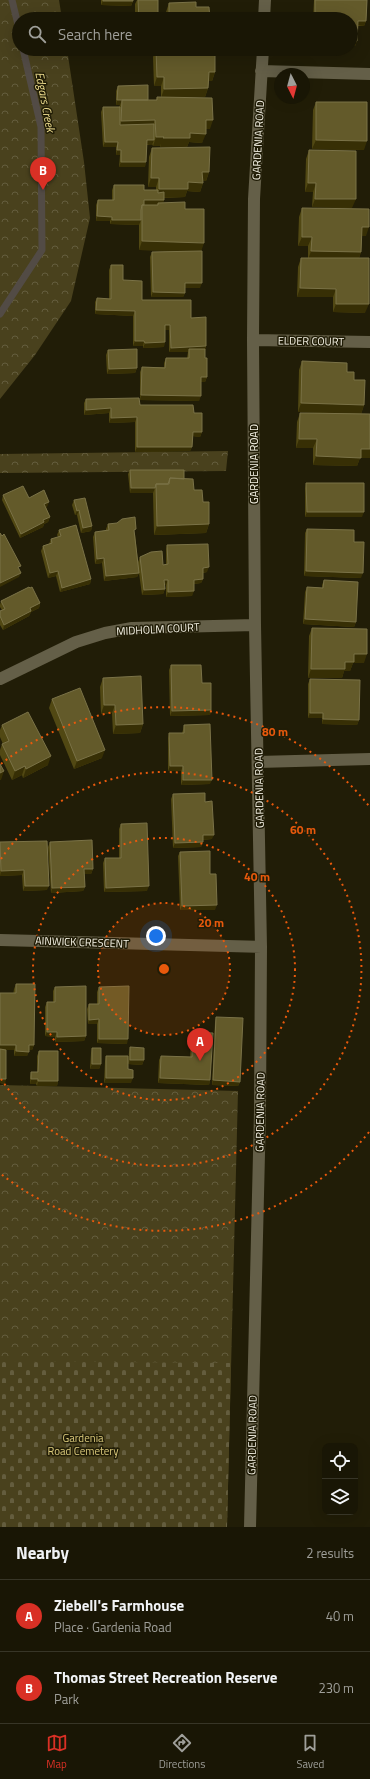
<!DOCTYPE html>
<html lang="en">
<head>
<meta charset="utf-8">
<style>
	:root { --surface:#191605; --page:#221f0f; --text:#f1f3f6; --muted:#9f9f9a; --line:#373527; --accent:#d93025 }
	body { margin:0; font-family:"Titillium Web",sans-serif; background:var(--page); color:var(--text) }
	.controls { position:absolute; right:12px; bottom:12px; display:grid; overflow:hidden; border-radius:8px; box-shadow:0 4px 16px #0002 }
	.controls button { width:36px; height:36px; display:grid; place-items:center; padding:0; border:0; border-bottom:1px solid var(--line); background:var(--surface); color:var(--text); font:20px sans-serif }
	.compass { position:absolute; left:274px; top:68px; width:36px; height:36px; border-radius:50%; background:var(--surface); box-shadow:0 4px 16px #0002; rotate:174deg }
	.you { position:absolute; left:156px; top:936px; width:14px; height:14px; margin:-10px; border:3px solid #fff; border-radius:50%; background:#1a73e8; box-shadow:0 0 0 6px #1a73e833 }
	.badge { display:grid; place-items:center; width:26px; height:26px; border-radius:50%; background:var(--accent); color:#fff; font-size:13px; font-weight:700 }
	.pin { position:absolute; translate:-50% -33px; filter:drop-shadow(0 1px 2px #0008) }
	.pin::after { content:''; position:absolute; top:21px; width:14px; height:12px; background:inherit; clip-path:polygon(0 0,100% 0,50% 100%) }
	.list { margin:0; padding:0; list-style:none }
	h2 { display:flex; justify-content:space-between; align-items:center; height:52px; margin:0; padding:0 16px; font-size:17px }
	h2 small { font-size:13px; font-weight:400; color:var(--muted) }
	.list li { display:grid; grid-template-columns:26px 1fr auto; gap:12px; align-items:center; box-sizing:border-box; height:72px; padding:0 16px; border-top:1px solid var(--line) }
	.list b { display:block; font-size:15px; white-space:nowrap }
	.list p { margin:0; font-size:13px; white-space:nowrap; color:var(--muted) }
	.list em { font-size:13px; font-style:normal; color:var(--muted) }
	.icon { flex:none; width:22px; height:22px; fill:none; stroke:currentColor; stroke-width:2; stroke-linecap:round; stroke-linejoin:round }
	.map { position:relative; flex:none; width:370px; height:1527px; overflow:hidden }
	.search { position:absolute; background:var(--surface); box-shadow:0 4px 16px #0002; left:12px; right:12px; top:12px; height:44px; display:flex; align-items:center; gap:10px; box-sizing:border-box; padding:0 14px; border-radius:22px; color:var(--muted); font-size:15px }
	.sheet { height:196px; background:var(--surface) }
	nav { display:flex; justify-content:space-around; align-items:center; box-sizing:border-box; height:56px; border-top:1px solid var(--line); background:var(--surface); font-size:11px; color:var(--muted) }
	nav a { display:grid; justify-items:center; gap:2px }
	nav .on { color:var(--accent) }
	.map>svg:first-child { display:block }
	.forest { fill:url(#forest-crowns) }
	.cemetery { fill:url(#cemetery-stones) }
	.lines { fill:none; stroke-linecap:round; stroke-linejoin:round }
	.stream { stroke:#524b45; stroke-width:7 }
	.street { stroke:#645f48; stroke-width:12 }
	.wall { fill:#514813 }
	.shaded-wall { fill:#372f05 }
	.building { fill:#635a2a; stroke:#7a7247 }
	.ring { fill:none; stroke:#e8590c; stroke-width:2; stroke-dasharray:2 4 }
	.labels { text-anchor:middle; stroke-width:3; stroke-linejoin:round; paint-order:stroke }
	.street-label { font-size:11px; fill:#f7f4e7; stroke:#211d07 }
	.park-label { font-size:11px; fill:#dccb7d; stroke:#211d07 }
	.water-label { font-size:12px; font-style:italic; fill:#f0df90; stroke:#211d07 }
	.centre { fill:#e8590c; stroke:#211d07; stroke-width:2 }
	.ring-label { font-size:12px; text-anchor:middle; font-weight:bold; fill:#e8590c; stroke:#211d07; stroke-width:3; stroke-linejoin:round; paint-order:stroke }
</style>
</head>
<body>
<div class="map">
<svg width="370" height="1527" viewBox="0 0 370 1527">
	<defs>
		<pattern id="forest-crowns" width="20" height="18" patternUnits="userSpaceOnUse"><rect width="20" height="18" fill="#49411d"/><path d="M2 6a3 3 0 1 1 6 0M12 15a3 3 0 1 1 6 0" fill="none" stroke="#645d3e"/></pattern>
		<pattern id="cemetery-stones" width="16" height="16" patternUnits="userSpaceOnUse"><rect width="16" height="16" fill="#49411d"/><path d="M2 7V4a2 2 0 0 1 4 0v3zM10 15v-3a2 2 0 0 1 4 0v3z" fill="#645d3e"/></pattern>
	</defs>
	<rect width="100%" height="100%" fill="#211d07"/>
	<path class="forest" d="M0 0H59L62 19H19V49H67L84 162 90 218 71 301 35 355 0 399Z
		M228 451 226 471 0 473V454Z
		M0 1085 238 1091 227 1527H0Z"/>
	<path class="cemetery" d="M0 1361 231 1363 227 1527H0Z"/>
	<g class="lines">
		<path class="stream" d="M12 0 19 29
			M0 314 42 250 41 127 23 49"/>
		<path class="street" d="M264 19 265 0
			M261 71 370 74
			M253 340 370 342
			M0 679 76 642 105 633 132 628 255 625
			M258 762 370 759
			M0 940 261 947
			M250 1527 260 1112 261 947 255 625 253 340 254 199 263 49"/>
	</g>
	<path class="wall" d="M101 0H133V1L131 6 101 5Z
		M137 0H138L158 16H166V12L169 3 196 7 210 19H135V4Z
		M314 0H367L366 21 364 26H358L357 41 355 46 351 19H313Z
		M136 49H215V72L212 81H209L208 88 205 97H181L210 129H206L202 143 189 142 187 147H160V146H153L152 144 147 145 145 167H119L120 155H116V147H103L101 112 103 107H119L120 105H116V91L118 86 148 100H156L157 97H161V86H154L153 57 154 54H136Z
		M316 102 364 150 312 149 313 110Z
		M152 148 209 172 206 181H203V183L200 192 187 191 185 197 164 198 163 203 185 209 201 251 200 288H185V293L183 297H151L150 257 152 252 187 251 139 250V225L110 224V221H96V205L98 200H112V190L114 185 144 190H156V187H148L149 157Z
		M309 150 352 208 312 207 313 192H305L306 159Z
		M302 208 366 236H362L361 252 359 258 365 313 333 312V297H297L298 267 301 258H308V246H298L299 217Z
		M111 265 123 280 142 300 191 318 206 346 205 350V358L207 377 205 382H201L199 401 140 400V372L142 367H164V363L166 358H187L188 352H169V330H165L164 347 143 348V346H133V316L95 314V302L97 298 109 299V270Z
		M108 350 137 368 135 373 107 374 106 355Z
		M302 361 347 372 354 380 364 405 361 414 298 412 299 370Z
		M86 399 140 405 194 413 202 432 200 437 193 436 192 447 190 451 135 452V422L109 423V413L84 415V403Z
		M300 413 370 414V458H360L357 466 313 465V448H296L297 422Z
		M130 470 184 479 194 490 203 502 209 524 206 533 154 535 153 493H130L128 474Z
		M306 483 362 517H305V488Z
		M3 495 29 498 47 507H46L50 517 48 522 44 524 43 527 20 538 2 500Z
		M74 500 92 526 91 531 81 533 77 515H75L72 505Z
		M108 524 135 534 138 562 140 557 163 565 166 564V549L167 545 207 572 203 573V579L201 583 194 584 192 596 166 597V585H164L165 589 163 594 142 595 139 573 137 577 104 581 102 563 95 564 93 537 95 532 106 531V529Z
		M307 529 354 542 361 578 304 576 305 533Z
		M59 530 91 579 90 584 60 592 56 576 48 578 41 551 43 546 49 544 51 539 58 537 57 535Z
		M324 580 356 622 354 627 303 624 305 592 307 587 322 588V585Z
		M30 588 40 603 39 608 31 612 29 616 3 630 0 625V611L2 610 0 607V605L1 601Z
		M312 628 364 663H353L350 671H344L342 678H308L309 636Z
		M171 665 202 683 211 710 210 715 170 716 169 670Z
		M103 678 143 724 140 733 113 734 112 713 101 714 100 687Z
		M310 679 359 720 357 725 322 724V718H308V684Z
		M52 699 102 758 74 769 49 708Z
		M2 725 48 765 23 778 22 775 12 780 0 755V750L2 744H3L0 737V730Z
		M184 725 210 784 181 785V771H168V738L169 733H182L183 730Z
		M173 794 205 802 212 839 203 840V842L201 847 173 848 171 799Z
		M121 824 147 891 104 892 103 863 105 858H119V829Z
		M0 842 47 890 23 891 22 875 0 876Z
		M50 842 93 869 91 874H84L85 887 83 891 51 893 48 847Z
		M180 852 210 874 215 910H180L178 856Z
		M16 984 34 1045 32 1050H29L27 1056H14V1050H6L5 1084 0 1083 14 989Z
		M55 987 86 1036 84 1041 55 1042V1037L45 1036V1007L47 1002H53V991Z
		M99 987 127 1044 97 1043V1024H88L87 1009 89 1004H97V992Z
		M216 1017 240 1082 238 1086 212 1085 215 1022Z
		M193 1032 210 1080 209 1085 158 1083 159 1060 161 1056 190 1057 191 1036Z
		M130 1047 144 1060 142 1065 128 1064 129 1052Z
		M92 1048 101 1064 99 1069H90L91 1053Z
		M39 1051 58 1081 57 1086H37L36 1084H30V1077L31 1072H37V1056Z
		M106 1056 128 1069 131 1083H104L105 1061Z"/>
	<path class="shaded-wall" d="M103 1H133L131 6 101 5Z
		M358 21H366L364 26 356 25Z
		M351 41H357L355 46H351Z
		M138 49H156L154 54H136Z
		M209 72H215L212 81H206Z
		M157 77H164L161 86H154Z
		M208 88 205 97 161 98 164 89Z
		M117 100H122L120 105H116Z
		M155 120 152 129 118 130 121 121Z
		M206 120H213L210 129H203Z
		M190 133 206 134 202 143 189 142 187 147H160L163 138Z
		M156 137H164L160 146H153Z
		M147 140H154L152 145 146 144Z
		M316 140 367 141 364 150 312 149Z
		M105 142H118L116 147H103Z
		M117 150H121L120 155H116Z
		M121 162H146L145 167H119Z
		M202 172H209L206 181H199Z
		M151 178H159L156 187H148Z
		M188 182 203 183 200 192 187 191 185 197 156 198 159 189Z
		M308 183H316L313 192H305Z
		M315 199H356L352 208 312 207Z
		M144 200H164L162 205 158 203 157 205H142Z
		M97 216 112 217 110 221H96Z
		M112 220H141L139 225 110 224Z
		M362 227H369L366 236H359Z
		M302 237H312L308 246H298Z
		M142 241 204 243 201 252 139 250Z
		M311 251 361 252 358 261 308 260Z
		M185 283H202L200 288H183Z
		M300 288 336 289 333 297H297Z
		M153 292 185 293 183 297H151Z
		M336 304H369L365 313 333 312Z
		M96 310 135 311 133 316 95 314Z
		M165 325H170L169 330H163Z
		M135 341H144L143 346H133Z
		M165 342 164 347 143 348 145 343Z
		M206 346 205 351 189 349 188 352H169L171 348Z
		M137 368 135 373 107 374 109 369Z
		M201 377H207L205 382H199Z
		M141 395 201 396 199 401 140 400Z
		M301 403 364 405 361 414 298 412Z
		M111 408 109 413 84 415 86 410Z
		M137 417 135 422 109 423 111 418Z
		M193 432H202L200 437 191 436Z
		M299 439H317L313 448H296Z
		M137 447H192L190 451 135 452Z
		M361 449H370V458H360L357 466 313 465 316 456Z
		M131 488H155L153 493H130Z
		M49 502 47 507 42 509 44 504Z
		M79 510 77 515H75L77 511Z
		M307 512H364L362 517H305Z
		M50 517 48 522 44 524 43 527 20 538 21 534 43 520Z
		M209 524 206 533 154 535 157 526Z
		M92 526 91 531 81 533 83 528Z
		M104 558 102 563 95 564 97 559Z
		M209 567 207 572 201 573 203 568Z
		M58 571 56 576 48 578 50 573Z
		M306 571 363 573 361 578 304 576Z
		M21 573 19 577 0 587V583Z
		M139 573 137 577 104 581 106 576Z
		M91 579 90 584 60 592 62 588Z
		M203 579 201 583 192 584 194 580Z
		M164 580H168L166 585H162Z
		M165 589 163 594 142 595 144 590Z
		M194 591 192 596 166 597 168 592Z
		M40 603 39 608 31 612 29 616 3 630 4 625 30 608Z
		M305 619 356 622 354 627 303 624Z
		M354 654H367L364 663H353L350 671H344L342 678H308L311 669 345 662Z
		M104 705H115L112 713 101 714Z
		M211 710 210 715 170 716 172 711Z
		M310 713H323L322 718H308Z
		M323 719 359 720 357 725 322 724Z
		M143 724 140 733 113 734 116 725Z
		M105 750 102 758 74 769 77 761Z
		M51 756 48 765 23 778 26 769Z
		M25 766 22 775 12 780 15 771Z
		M170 766H183L181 771H168Z
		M4 771 1 780H0V773Z
		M183 780H212L210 784 181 785Z
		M203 835H214L212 839 201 840Z
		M203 842 201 847 173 848 175 843Z
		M84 869H93L91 874H82Z
		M24 870 22 875 0 876 1 871Z
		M25 886H49L47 890 23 891Z
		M149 886 147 891 104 892 106 888Z
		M85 887 83 891 51 893 52 888Z
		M217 905 215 910H180L182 906Z
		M99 1019 97 1024H88L89 1020Z
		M47 1032H57L55 1037 45 1036Z
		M86 1036 84 1041 55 1042 57 1037Z
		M99 1039H128L127 1044 97 1043Z
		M0 1045H16L14 1050H0Z
		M29 1045H34L32 1050H28Z
		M16 1051 29 1052 27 1056H14Z
		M130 1060H144L142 1065 128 1064Z
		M92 1064H101L99 1069H90Z
		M106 1078H133L131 1083H104Z
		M160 1078 210 1080 209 1085 158 1083Z
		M0 1079H6L5 1084 0 1083Z
		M31 1079H38L36 1084H30Z
		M213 1080 240 1082 238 1086 212 1085Z
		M38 1081H58L57 1086H37Z"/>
	<path class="building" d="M103 0H133V1H103Z
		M138 0H158V16H169V3L196 2V7H209L210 19H139Z
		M315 0H367L366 21H358L357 41H351V19H315Z
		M156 49H215V72H209L208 88 164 89V77H157Z
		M148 85V100H117L118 86Z
		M157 97 212 98 213 120H206V134L190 133V138H163L164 137H156L155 120 121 121 122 100H157Z
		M316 102H367V141L316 140Z
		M103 107H120V125L154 124V140H147L146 162H121V150H117L118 142H105Z
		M210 147 209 172H202L203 183 188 182V189H159V178H151L152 148Z
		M309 150 356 151V199H315L316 183H308Z
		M114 185H144V190H158V193L164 192V200H144V205H142L141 210V220H112V217L97 216 98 200H114Z
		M185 202V209H204V243L142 241V205H158V203Z
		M302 208 369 209V227H362L361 252 311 251 312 237H302Z
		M202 251V283H185V293L153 292 152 252Z
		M301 258H369V304H336V289L300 288Z
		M111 265H123V280L142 281V300H191V318L206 317V346L171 348 170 325H165V342L145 343 144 341H135V311L96 310 97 298 111 299Z
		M137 349V368L109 369 108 350Z
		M189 349H205V358H207V377H201V396L141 395 142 367 165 368 166 358H189Z
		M302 361 347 363V372H354V380H365L364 405 301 403Z
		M139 398 140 405H193L194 413H202V432H193L192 447H137V417L111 418V408L86 410V399Z
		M300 413 370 414V449H361V458L316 456 317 439H299Z
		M130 470H184V479L170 478 168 484H156L155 488H131Z
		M170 478 193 479 194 490H202L203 502H209V524L157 526 156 484H169Z
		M306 483H364V512H307Z
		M23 486 29 498 44 490 49 502 44 504 50 517 43 520 44 522 21 534 3 495Z
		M85 498 92 526 83 528 79 510 77 511 74 500Z
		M135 517 136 529 134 530 139 573 106 576 104 558 97 559 95 532 109 530 108 524 117 523 122 519Z
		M76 525 91 579 62 588 58 571 50 573 43 546 52 543 51 539 61 536 59 530Z
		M307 529 354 530V542H364L363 573 306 571Z
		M0 533 2 536 4 534 21 566 18 567 21 573 0 583Z
		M208 544 209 567 203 568V579L194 580V591L168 592V580H164L165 589 144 590 140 557 151 552 162 551 163 565 168 564 167 545Z
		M324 580 358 582 356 622 305 619 307 587 323 588Z
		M29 587 30 588 32 587 40 603 30 608 31 611 4 625 0 616V611L5 609 1 601Z
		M312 628 367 629V654H354V662H345V669H311Z
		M171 665H201L202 683H211V710L172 711Z
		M141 676 143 724 116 725 115 705H104L103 678Z
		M310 679 360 680 359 720 323 719V713H310Z
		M80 688 105 750 77 761 52 699Z
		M28 712 51 756 26 769 25 766 15 771 2 744 9 741 2 725Z
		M210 724 212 780H183V766H170L169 733H184V725Z
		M0 764 4 771 0 773Z
		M205 793V802L212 801 214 835H203V842L175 843 173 794Z
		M147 823 149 886 106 888 105 858H121V824Z
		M92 840 93 869H84L85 887 52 888 50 842Z
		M47 841 49 886H25L24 870 1 871 0 842Z
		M210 851V874H216L217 905 182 906 180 852Z
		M16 984H35L34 1045H29V1052L16 1051V1045H0V993H16Z
		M86 986V1036L57 1037V1032H47V1002H55V987Z
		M129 986 128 1039H99V1019L89 1020V1004H99V987Z
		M216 1017 243 1018 240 1082 213 1080Z
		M193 1032 213 1033 210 1080 160 1078 161 1056 192 1057Z
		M130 1047 144 1048V1060H130Z
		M92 1048H101V1064H92Z
		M0 1049 6 1050V1079H0Z
		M39 1051H58V1081H38V1079H31V1072H38Z
		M106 1056H128V1069L133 1070V1078H106Z"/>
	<circle cx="164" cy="969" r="66" fill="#e8590c" fill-opacity=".12"/>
	<g class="ring">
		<circle cx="164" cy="969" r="66"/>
		<circle cx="164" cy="969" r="131"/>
		<path d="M1 859A197 197 0 1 1 1 1079"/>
		<path d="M369 1132A262 262 0 0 1 1 1174M1 764A262 262 0 0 1 369 806"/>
	</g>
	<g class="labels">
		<g class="street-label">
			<text transform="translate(258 140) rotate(-87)" y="4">GARDENIA ROAD</text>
			<text transform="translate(311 341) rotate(1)" y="4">ELDER COURT</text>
			<text transform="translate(254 464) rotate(-90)" y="4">GARDENIA ROAD</text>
			<text transform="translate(158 629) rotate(-3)" y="4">MIDHOLM COURT</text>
			<text transform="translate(259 788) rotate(-91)" y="4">GARDENIA ROAD</text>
			<text transform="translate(82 942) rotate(2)" y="4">AINWICK CRESCENT</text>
			<text transform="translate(260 1112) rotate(-89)" y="4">GARDENIA ROAD</text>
			<text transform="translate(252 1435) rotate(-89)" y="4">GARDENIA ROAD</text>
		</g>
		<g class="park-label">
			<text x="83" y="1442">Gardenia<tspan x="83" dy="13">Road Cemetery</tspan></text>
		</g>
		<g class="water-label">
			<text transform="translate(45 102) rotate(79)" y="4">Edgars Creek</text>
		</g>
	</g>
	<circle cx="164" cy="969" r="6" class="centre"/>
	<g class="ring-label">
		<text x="275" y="736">80 m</text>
		<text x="303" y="834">60 m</text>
		<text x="257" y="881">40 m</text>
		<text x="211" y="927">20 m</text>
	</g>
</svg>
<div class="controls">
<button><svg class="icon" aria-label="locate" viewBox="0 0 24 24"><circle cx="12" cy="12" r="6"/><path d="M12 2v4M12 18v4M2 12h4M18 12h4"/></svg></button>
<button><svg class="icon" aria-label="layers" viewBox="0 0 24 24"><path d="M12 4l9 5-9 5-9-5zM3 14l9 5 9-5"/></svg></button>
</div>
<svg class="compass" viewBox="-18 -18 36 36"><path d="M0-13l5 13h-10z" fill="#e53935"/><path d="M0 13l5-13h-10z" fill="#9f9f9a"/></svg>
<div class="you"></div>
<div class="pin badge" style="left:200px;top:1061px">A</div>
<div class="pin badge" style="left:43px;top:190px">B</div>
<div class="search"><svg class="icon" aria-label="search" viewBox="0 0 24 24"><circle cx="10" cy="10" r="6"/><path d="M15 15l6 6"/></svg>Search here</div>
</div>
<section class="sheet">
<h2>Nearby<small>2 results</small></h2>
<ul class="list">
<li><span class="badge">A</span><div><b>Ziebell's Farmhouse</b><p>Place · Gardenia Road</p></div><em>40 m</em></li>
<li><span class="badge">B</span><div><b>Thomas Street Recreation Reserve</b><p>Park</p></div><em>230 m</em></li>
</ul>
</section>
<nav>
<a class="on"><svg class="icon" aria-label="map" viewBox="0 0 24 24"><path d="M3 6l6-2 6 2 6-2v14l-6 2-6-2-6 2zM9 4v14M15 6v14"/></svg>Map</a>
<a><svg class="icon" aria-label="directions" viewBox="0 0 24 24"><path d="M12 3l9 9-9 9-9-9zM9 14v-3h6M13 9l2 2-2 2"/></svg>Directions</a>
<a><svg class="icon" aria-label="saved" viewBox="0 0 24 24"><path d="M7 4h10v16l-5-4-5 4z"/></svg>Saved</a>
</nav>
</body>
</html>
